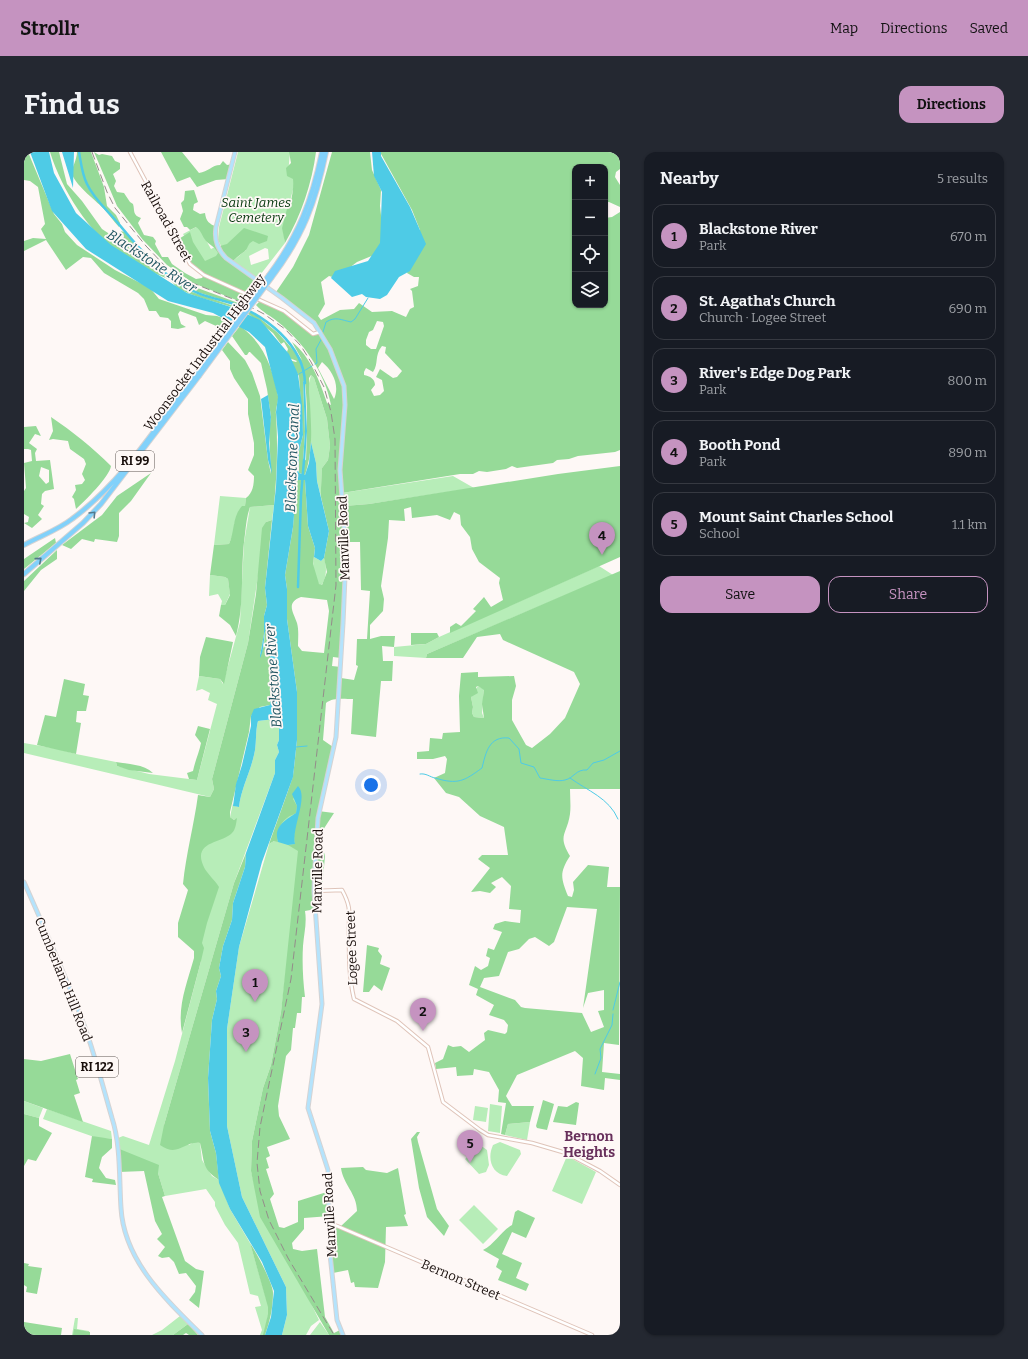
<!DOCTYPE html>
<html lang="en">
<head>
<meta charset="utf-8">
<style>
	:root { --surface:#171b24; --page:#242831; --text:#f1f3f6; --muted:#9ea1a6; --line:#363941; --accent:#c593c0 }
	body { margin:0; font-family:Bitter,serif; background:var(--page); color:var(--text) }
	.controls { position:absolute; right:12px; top:12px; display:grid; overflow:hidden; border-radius:8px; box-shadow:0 1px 3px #0004 }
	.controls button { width:36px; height:36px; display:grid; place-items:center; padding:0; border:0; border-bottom:1px solid var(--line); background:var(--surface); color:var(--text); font:20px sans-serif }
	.you { position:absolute; left:347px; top:633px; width:14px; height:14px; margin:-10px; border:3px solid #fff; border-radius:50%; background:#1a73e8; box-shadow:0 0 0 6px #1a73e833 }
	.badge { display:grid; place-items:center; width:26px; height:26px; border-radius:50%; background:var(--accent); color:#111; font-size:13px; font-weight:700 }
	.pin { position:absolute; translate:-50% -33px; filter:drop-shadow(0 1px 2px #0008) }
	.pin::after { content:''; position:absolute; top:21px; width:14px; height:12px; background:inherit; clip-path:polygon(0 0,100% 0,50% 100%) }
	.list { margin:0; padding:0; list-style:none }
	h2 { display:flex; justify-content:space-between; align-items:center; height:52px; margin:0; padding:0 16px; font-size:17px }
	h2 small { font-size:13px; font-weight:400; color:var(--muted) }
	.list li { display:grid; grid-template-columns:26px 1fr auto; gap:12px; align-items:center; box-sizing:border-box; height:64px; margin:0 8px 8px; padding:0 8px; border:1px solid var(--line); border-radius:12px }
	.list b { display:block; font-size:15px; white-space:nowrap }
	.list p { margin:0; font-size:13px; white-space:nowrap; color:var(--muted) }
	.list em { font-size:13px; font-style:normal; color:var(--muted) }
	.actions { display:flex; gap:8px; padding:12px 16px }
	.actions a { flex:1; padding:9px 0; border:1px solid var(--accent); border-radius:12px; text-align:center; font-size:14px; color:var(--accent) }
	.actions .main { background:var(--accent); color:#111 }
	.icon { flex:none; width:22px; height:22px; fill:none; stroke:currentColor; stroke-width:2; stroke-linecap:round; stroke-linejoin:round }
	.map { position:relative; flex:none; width:596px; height:1183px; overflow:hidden; border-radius:12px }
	header { display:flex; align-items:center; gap:24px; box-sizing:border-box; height:56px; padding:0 20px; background:var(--accent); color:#111 }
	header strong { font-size:19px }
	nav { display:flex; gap:22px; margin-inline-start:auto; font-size:14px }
	.intro { display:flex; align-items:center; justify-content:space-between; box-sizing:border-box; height:96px; padding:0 24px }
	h1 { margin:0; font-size:28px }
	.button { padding:10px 18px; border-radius:12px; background:var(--accent); color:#111; font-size:14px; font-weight:700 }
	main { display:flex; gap:24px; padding:0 24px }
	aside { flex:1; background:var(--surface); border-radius:12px; box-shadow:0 1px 3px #0004 }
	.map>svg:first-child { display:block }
	.green { fill:#b7edb8; fill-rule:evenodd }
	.forest { fill:#96da98; fill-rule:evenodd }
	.water { fill:#4ecbe6 }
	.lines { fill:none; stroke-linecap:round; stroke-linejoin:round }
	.stream { stroke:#4ecbe6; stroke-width:1 }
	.canal { stroke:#4ecbe6; stroke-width:2.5 }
	.minor-casing { stroke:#dfc4b9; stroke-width:4.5 }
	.major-casing { stroke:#d5d3d3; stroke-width:5 }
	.highway-casing { stroke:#d5d3d3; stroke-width:6 }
	.minor { stroke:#fff; stroke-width:2.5 }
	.major { stroke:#b4e3fc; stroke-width:3 }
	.highway { stroke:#82d1fa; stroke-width:4 }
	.rail { stroke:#948c8a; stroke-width:1; stroke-dasharray:8 4; stroke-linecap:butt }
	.highway-bridge-casing { stroke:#d5d3d3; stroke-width:6; stroke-linecap:butt }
	.highway-bridge { stroke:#82d1fa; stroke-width:4 }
	.oneway { stroke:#52798e }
	.labels { text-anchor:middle; stroke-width:3.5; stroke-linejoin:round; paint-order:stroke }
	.shield { fill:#fef8f6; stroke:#5c5451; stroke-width:1 }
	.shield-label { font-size:12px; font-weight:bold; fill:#170d0a }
	.park-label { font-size:13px; font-style:italic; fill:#02350a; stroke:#fef8f6 }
	.street-label { font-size:13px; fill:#170d0a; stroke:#fef8f6 }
	.water-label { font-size:14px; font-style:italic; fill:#235763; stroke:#fef8f6 }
	.neighbourhood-label { font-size:14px; font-weight:bold; fill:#68305c; stroke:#fef8f6 }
</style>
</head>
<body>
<header>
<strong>Strollr</strong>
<nav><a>Map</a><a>Directions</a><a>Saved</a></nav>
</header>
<div class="intro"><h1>Find us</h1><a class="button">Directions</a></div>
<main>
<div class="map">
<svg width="596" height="1183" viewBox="0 0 596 1183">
	<rect width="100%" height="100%" fill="#fef8f6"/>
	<path class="green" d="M214 0H266L264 22 272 26 259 76 261 91 233 127 209 109 222 98 198 96 194 88 195 75ZM241 96 244 97 245 107 227 113 225 104Z
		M174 74 187 97 191 95 196 104 179 114 159 82Z
		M287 223 290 226 303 267 306 294 304 308 298 316 297 345 293 329 292 311 287 290 285 231Z
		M429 324 450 336 345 352 320 354 318 341Z
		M196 344 222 346 221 355 210 372V380L205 392 190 393Z
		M250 353 248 368 242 370 224 491 188 627 190 637 186 645 0 601V591L34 597 52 602 92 610 93 614 125 622 173 628 193 552 184 548 186 541 178 537 172 539 175 524 196 527 199 532 216 470 220 391 226 355Z
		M290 405 297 409 300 406C303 416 303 425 297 434 289 428 288 414 290 405Z
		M575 414 589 423 403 502 402 506 370 504V495L402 492 415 485Z
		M186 423 201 425 204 427 206 442 201 453H197L198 449 194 442 185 444Z
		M298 523 257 860 247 913 239 936 228 989 227 1019 232 1039 295 1168 287 1174 282 1183H258L263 1163 262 1135 218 1045 203 974V877L215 795 245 692 250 689Z
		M454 534 460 537 458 561 460 566 450 565 448 561 449 555 447 545Z
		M251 567 255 569V588L253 593 255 600 251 608V621L210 731 140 973 165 993 170 990 176 991 178 1008 188 1024 195 1028 206 1057 226 1091 242 1146 249 1139 240 1183H236L238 1178 231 1155 237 1154 234 1144 226 1142 214 1091 201 1073 191 1054V1050L182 1037 141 1044 134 1021 94 997V986L99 984 125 993 151 909 177 809 159 782 188 646 203 684 212 667 210 668 206 665 209 651 210 654 215 655C217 637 226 621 230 603 233 592 231 580 234 569Z
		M0 949 19 956 15 966 0 962Z
		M466 952 478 954 476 981 464 979Z
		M451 954 464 956 462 970 449 968Z
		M23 957 87 979 88 987 73 986 19 967Z
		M506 970 503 988 481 983 484 972Z
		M476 990 496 998 497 1002 483 1024C467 1022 463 1006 469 993Z
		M456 993 463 998 465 1013 462 1020 455 1022 441 1007Z
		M543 1004 572 1020 558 1052 528 1039Z
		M450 1053 474 1077 459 1092 435 1068Z
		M156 1164 164 1172 149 1183H128L138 1178Z
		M51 1166H54L53 1177 65 1179V1183H48Z
		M296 1170 305 1183H286Z"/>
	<path class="forest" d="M0 0H4L30 62 38 72 41 80 53 93 91 118 126 136 135 147 182 163 193 164 207 169 201 178 181 169 175 173 172 165 156 159 154 162 157 172 162 175 154 177 147 176V169L144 166 136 165 132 159H125L120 147 114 141 80 121 67 106 59 105 42 118 22 88 0 99V89L9 86 22 87 17 77 21 72 14 35 6 29 0 28Z
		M26 0H35L43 32 58 49 78 77 90 85 100 100 106 101 98 92 100 84 97 79 103 81 116 100H119L130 115 165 139 219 157 217 158C197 151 176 147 157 138 152 136 150 131 146 128 132 121 114 115 102 107 66 82 39 41 26 0Z
		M53 0H67L80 35 83 54 92 63 96 71 95 75C89 69 85 62 79 56 71 48 49 31 48 21 47 17 53 8 53 0Z
		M70 0 75 3 78 2 88 4 91 9 96 11V17L89 22 92 29 90 34 93 40 100 41 106 50 109 52C111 58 108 63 117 66L114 71 120 83 129 85 132 89 131 92 138 105H144L148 112 161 121 172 127 178 126 180 123 165 109 153 88 166 80 169 90 181 109 192 104 194 101C191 95 186 93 182 89 178 84 177 78 172 75L166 78 163 75H160L156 67 159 59 157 51 160 48 161 39 170 38 174 50 170 52 169 58 176 62 181 61C182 69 185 72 193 75V85L196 94 203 92 220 76 244 84 243 89 235 92 229 89C223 92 225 95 221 99 217 102 213 105 209 109L233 127 231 135 220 151 169 131 143 113 119 88 93 54Z
		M137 0H158L175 21C184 20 188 13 196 13L199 9 203 13 209 12 205 27 192 28 173 35 166 25 153 30Z
		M265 0H292C288 31 277 64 261 91L258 76 264 53 266 54C268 44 270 36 269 27L263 24 262 16 267 11Z
		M308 0H346L348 18 357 38 356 54 360 90 350 103 333 110 312 126 305 124 297 130 301 152 294 164 297 168 316 158 330 157 335 151 348 160 368 159 382 165 386 157 390 155 388 139 386 137 394 134 395 125H390L383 121 396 78 388 58 356 0H596V17L592 20 591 25 596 33V55L585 50H581V15H551V153H581V66L588 65 596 60V298L591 300 554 304 545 307 533 308 529 311 493 316 488 314 482 317 463 320 455 319 449 322H436L318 341 320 354 345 352 534 322 596 314V405L426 481V475L432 471 437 474 452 459 449 457 460 445 467 455 479 448 475 431 476 426 455 410 448 397 446 385 437 373 436 363 430 360 426 368 413 363 388 366 387 355 380 357 381 369 365 368 364 386 357 434 360 447 359 459 346 473V487L357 484H371L370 495 358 494 359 509H369L368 529H357L352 585 327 582 329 547C321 547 309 545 302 551L299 588 309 595 294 659 310 661 299 678 298 693 301 704 298 738H291L292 757 281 759C283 771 280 781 279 794 278 811 279 828 281 845H278L277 861H273L271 876H269L267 898 262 904 254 954 255 964 266 987 243 995 246 1004 242 1006 245 1016 242 1017 250 1042 246 1047 255 1075 260 1076 274 1070V1049L306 1039V1064L280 1066V1077L268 1091 269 1097 278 1099 293 1097 301 1165 310 1181 316 1178 318 1183H305L236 1065 227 1019 228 989 239 936 247 913 257 860 274 699 264 693 271 692C267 677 278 656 276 637L269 647 273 654 272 661C269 663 266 663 263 666 257 670 251 682 254 690L250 689 245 692 269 625 273 588V540L263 467V437L261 423 269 375 272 331 273 328H281L284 374 291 396 289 412 295 432 298 433 303 420 300 406 305 379 297 345V336L298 316 304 308 306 294 303 267 290 226 287 223 285 226C285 258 292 291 281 323L275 321V299L279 283 275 224 265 208 272 210 273 209 265 206 263 200 264 197 260 190 257 192 249 181 223 161 224 159 233 164 254 181 278 208 268 190C286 204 296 229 303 251L307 253C301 220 279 190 254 170 247 164 238 160 232 153L237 148 262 159 287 180 290 181 296 179 280 161 252 140 269 115 285 83ZM353 169 359 170 360 174 352 197H347L342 193V188L345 180 349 178ZM358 194 362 195 361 201 378 219 373 225 369 226 356 217 352 225 358 228 360 239 356 243 350 244 347 238 351 233C351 227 346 224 340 223V220L342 216 349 220C355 211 350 204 358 194ZM298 210C309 219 316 234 310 247L294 216ZM279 229 281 230C284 256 283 282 282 308L279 309 281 280ZM323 390H336L337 438 346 439 343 487H333L332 513 334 514 330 528 317 526V515L308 514 309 505 317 506ZM277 445 303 448 305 459 300 501 278 499 274 494C274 487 275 478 273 471 270 461 261 451 277 445Z
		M164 134H168L217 152 220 155 167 138Z
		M216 174C240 191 249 217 254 244 255 250 251 256 252 262 254 293 253 323 250 353L226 355C223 363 222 373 221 382 216 416 221 451 212 484L206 473 195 464 197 453H201L206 443 204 427 201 425 186 423 190 393 205 392C211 379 208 365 218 354H221L222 346C229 341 230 332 230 324L224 318 230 303V291L224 262V247L210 226 206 217V209L198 198 204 190 221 208 228 221 236 244 244 308 247 322 245 277 247 265 243 237 237 211 226 200H225L223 203H221L208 184Z
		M27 265C48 279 69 296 87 314 86 324 60 350 52 357L50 347 48 345 52 338 51 333 58 332 61 328 58 322 62 312 60 307 46 297 44 289 29 287 25 288 29 279Z
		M12 274 17 284 11 282 5 291 13 297 11 301 12 309 26 308 30 337 21 339 18 342 17 352 20 354 14 363 18 367 8 376 0 371 4 370 5 365 0 362V339L2 336 0 311 8 309 7 298 4 297H0V275ZM17 315 25 318V330L22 332 15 324Z
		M127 321 107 349 95 361V384L93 390 71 387 70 390 58 387 47 397 38 393 78 363 93 344Z
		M248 368 241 436 243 453 240 464V482L236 504 240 494 241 476 245 470 250 498 245 507 250 508 252 519 248 549 246 553 236 555 227 564 225 580 206 660V665L210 668 213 666C212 671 212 677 208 681 199 691 169 689 179 713 182 721 190 727 195 735L183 771 178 791 180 796 177 809 158 881C153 855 163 831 170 806V799L154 785V771L164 738 159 732C162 702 170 673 174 643L186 645 190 637 188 627 224 491 232 442 238 376 242 370Z
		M31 386 32 391 0 417V407Z
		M33 398V407L17 418 0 439V429Z
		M596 419V637H546C546 645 547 654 546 662 543 683 533 683 546 704 535 721 537 726 544 744L548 745 550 738 549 730 564 713 585 715 583 735H596L595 893 580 891 578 920 596 922V928L581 926 580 938 557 934 559 906 551 899 493 923 482 944 488 954H510L506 970 484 972 481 983 477 982 482 951 474 950 475 938 465 920 450 917 449 923 433 924 432 915 412 917 411 911 419 907 424 893 429 895 437 894 445 900 461 888 460 881 464 878 481 882 483 880 484 873 480 868 465 863 470 853 452 843 454 837 445 833 451 814 457 818 464 814 466 806 462 804 464 796 470 798 478 780 469 777 471 772 481 769 496 771 497 758 485 757 487 734 478 725 467 731 472 735 466 741 456 739 447 740 466 716 454 707 458 703H484L480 675 456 664 435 645 422 641 410 626 421 621 423 607 421 604 409 607H393V600L405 599 406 586 418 587 419 581 436 580 435 544 437 521 454 520V525L490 524 492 534 488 548V568L502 593 508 596 526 582 541 566 556 532 550 520 479 488 476 482 453 485 439 506H402L403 502ZM454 534 460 538 458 552 460 566 450 565 448 561 449 555 447 545 454 541 452 535ZM543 755 573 757 559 856 564 841 580 838V858L574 859 580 875 567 880 558 861 501 856 497 855 491 848 456 835 460 826 475 824 484 800 495 797 505 787 511 785 525 794 530 790Z
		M387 481H413L415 485 402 492 387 493Z
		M182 485 209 490 200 532 196 527 175 524 176 505Z
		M40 527 61 532 59 543 65 544 62 559H53L52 570 57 571 52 602 13 593 21 563 32 565Z
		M174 574 186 577 173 628 165 627 163 621 169 619C171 609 175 601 177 591L171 583Z
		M92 610C103 612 120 612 129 621L105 618 93 614Z
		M222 701 221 715 209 751 208 768 199 794 195 816 197 824 192 839 193 847 188 868 184 926 186 979 192 1001 195 1028C177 1016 181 1010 176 991 160 989 154 1006 136 993L140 973 210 731Z
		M343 793 355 796 354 799 358 804 356 812 366 816 358 839 350 833 345 840H339Z
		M46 902 53 924 54 927 52 928 56 941 50 943 59 970 0 949V907L17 909Z
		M519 948 530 952 523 978 513 976 512 974Z
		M552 950 555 951 552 973 529 970 534 954 543 955Z
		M0 962 15 966V974L28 981 12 1009 4 1007 0 1014Z
		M393 980H396L393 985 394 990 413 1057 425 1074 420 1084 403 1065 395 1036 387 987Z
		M68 984 88 987V996L78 1005 75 1016 82 1026 91 1028 92 1033 68 1030 69 1027 61 1025Z
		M93 996 135 1013 134 1021 141 1044 138 1045 161 1109 172 1117 180 1119 175 1156 165 1148 171 1140 172 1134 162 1121 155 1122 150 1110 145 1105 138 1106 134 1104 141 1095 133 1087 138 1082 131 1069 120 1019 95 1020Z
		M339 1015 342 1018 363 1021 374 1016 382 1062 380 1063 384 1074 362 1075 361 1110 354 1136 331 1135 330 1130 327 1131 324 1118 309 1121 307 1072 316 1075 333 1059C333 1042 319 1032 317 1016Z
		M494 1058 511 1066 502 1086 488 1080 478 1102 498 1111 492 1126 505 1132 502 1139 474 1128 478 1119 472 1115 475 1107 459 1098C471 1092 476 1080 488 1073L491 1060Z
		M226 1091C232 1100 249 1131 249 1141 249 1156 246 1169 241 1183H239L244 1162V1155Z
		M0 1111 5 1112 4 1114 18 1116 13 1142 2 1140 3 1135 0 1133Z
		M0 1170 38 1176 37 1183H0Z
		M164 1172 174 1183H165L162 1181 159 1183H149Z
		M50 1177 66 1180V1183H49Z"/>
	<path class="water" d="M6 0H25L30 21 52 61 87 93 163 141 210 156 236 168 265 202 274 222 278 253 279 283 275 299 274 318 275 321 281 323 285 311 287 290 292 311 293 329 305 379 300 406 297 409 290 405 291 396 284 374 281 328H273L269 375 261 423 263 437V467L273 540V588L269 625 238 710 215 795 203 877V974L218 1045 262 1135 263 1163 258 1183H241L247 1165 250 1139 238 1110 206 1057 195 1031 192 1001 186 979 184 926 188 868 193 847 192 839 197 824 195 816 199 794 208 768 209 751 221 715 222 701 251 621V608L255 600 253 593 255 588V569L251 567 234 569C231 580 233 592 230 603 226 621 217 637 215 655L209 654 212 632 218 613 227 574V564L230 557 246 553 252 519 250 508 244 509 250 498 245 470C238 477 242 496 236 506V504L240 482V464L243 453 241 436 252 335 254 285 252 260 254 245 241 195 225 180 189 161 144 149 62 97 28 59Z
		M38 0H50L49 36Z
		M348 0H357V4L386 55 402 92 386 119 375 125 363 143 356 147 342 145 338 142 328 145 307 126 311 119 344 109 356 91 358 40 350 24Z
		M279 229 281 230 283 279 281 312 279 309 281 280Z
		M244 243 247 265 245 291 248 322 244 308 237 247Z
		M274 634C285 645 267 677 271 692L264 693 254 690C249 674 262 668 272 661L273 654 268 642Z"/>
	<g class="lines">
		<path class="stream" d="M299 180 302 170C312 164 317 168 327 170L331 167 344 146
			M291 212 293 211 292 197 298 186
			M275 222 288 214
			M272 595 283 594
			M396 622C402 621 406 625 411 626 434 633 440 629 458 616 462 600 465 584 485 586L495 597 497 611 510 615 516 626C523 627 534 630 541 628 550 626 552 617 563 618L569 611 580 608 596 599
			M546 626C564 639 585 646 594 667
			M589 858 596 830
			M571 922 577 906 576 897 588 873 589 862"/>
		<path class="canal" d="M55 0C57 11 58 22 63 32 70 47 83 58 93 70 113 94 132 117 158 133 173 143 190 146 207 151 241 163 280 193 281 231
			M274 435 277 344 280 308"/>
		<defs>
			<path id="minor" d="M106 0 166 112 180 123 260 159 289 182 296 180
				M290 739 318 738C329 758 324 763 325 784 325 805 325 826 330 847L373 869 404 895 419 950 456 978 464 983 508 991 542 1001 576 1019 596 1033
				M306 1071 568 1183"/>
			<path id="major" d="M211 0 192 75C190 87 193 97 202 106L258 146 290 171 306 197 320 234 321 253 316 318 322 401 319 471 312 585 294 666 291 714 290 739 298 852 284 956 304 1018 306 1102 313 1168 319 1183
				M0 730C21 777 42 825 60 873 71 903 79 935 88 966 97 994 95 1027 97 1056 100 1109 142 1148 178 1183"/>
			<path id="highway" d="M245 123C275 83 288 48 298 0
				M248 125C279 84 292 50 302 0
				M0 393C16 384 34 378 48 367 100 329 134 272 172 222
				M0 422 59 371 77 352 175 224"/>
		</defs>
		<use href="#minor" class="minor-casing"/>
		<use href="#major" class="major-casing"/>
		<use href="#highway" class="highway-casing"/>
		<use href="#minor" class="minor"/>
		<use href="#major" class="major"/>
		<use href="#highway" class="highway"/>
		<path class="rail" d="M68 0 83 40 91 56 122 94 141 114 161 128 219 151 240 162 261 177 277 194 287 210 300 235 307 260 311 287 312 433 267 827 236 975 233 1011 236 1039 245 1068 264 1106 310 1183"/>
		<defs>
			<path id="highway-bridge" d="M172 222 245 123
				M175 224 248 125"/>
		</defs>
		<use href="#highway-bridge" class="highway-bridge-casing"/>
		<use href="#highway-bridge" class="highway-bridge"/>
	</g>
	<defs><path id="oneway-chevron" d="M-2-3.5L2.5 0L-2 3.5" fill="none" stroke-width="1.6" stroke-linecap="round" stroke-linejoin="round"/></defs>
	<g class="oneway">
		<use href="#oneway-chevron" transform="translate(69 362) rotate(-46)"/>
		<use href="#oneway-chevron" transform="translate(15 408) rotate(-41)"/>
	</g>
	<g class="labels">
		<g class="shield">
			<rect x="92" y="299" width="38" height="20" rx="3"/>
			<rect x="52" y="905" width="42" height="20" rx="3"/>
		</g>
		<g class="shield-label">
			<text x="111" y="313">RI 99</text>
			<text x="73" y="919">RI 122</text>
		</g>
		<g class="park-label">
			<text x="232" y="55">Saint James<tspan x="232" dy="15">Cemetery</tspan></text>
		</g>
		<g class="street-label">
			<text transform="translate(143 69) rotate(61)" y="5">Railroad Street</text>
			<text transform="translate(180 200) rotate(-53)" y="5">Woonsocket Industrial Highway</text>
			<text transform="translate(319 386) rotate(-92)" y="5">Manville Road</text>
			<text transform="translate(293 719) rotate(-89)" y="5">Manville Road</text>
			<text transform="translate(327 796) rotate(-92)" y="5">Logee Street</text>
			<text transform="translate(40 827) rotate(68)" y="5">Cumberland Hill Road</text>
			<text transform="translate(305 1063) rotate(-93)" y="5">Manville Road</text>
			<text transform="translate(437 1127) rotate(23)" y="5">Bernon Street</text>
		</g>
		<g class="water-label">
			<text transform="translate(128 109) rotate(33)" y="5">Blackstone River</text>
			<text transform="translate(268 306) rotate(-88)" y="5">Blackstone Canal</text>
			<text transform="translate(249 524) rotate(-94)" y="5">Blackstone River</text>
		</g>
		<g class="neighbourhood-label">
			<text x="565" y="989">Bernon<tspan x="565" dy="16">Heights</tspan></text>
		</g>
	</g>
</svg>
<div class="controls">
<button>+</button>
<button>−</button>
<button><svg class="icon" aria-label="locate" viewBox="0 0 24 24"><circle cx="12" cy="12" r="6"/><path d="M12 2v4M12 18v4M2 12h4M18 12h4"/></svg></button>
<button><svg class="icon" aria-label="layers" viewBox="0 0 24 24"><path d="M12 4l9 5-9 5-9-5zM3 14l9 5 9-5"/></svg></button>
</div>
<div class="you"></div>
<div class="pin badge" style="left:231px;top:850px">1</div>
<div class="pin badge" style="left:399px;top:879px">2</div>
<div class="pin badge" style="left:222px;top:900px">3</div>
<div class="pin badge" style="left:578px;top:403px">4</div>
<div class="pin badge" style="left:446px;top:1011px">5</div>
</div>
<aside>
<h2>Nearby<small>5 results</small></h2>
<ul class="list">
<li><span class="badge">1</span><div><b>Blackstone River</b><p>Park</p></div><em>670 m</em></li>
<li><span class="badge">2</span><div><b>St. Agatha's Church</b><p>Church · Logee Street</p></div><em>690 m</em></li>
<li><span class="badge">3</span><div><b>River's Edge Dog Park</b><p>Park</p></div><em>800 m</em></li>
<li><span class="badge">4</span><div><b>Booth Pond</b><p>Park</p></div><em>890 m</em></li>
<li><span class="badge">5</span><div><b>Mount Saint Charles School</b><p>School</p></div><em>1.1 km</em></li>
</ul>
<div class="actions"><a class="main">Save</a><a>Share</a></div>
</aside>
</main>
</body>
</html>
